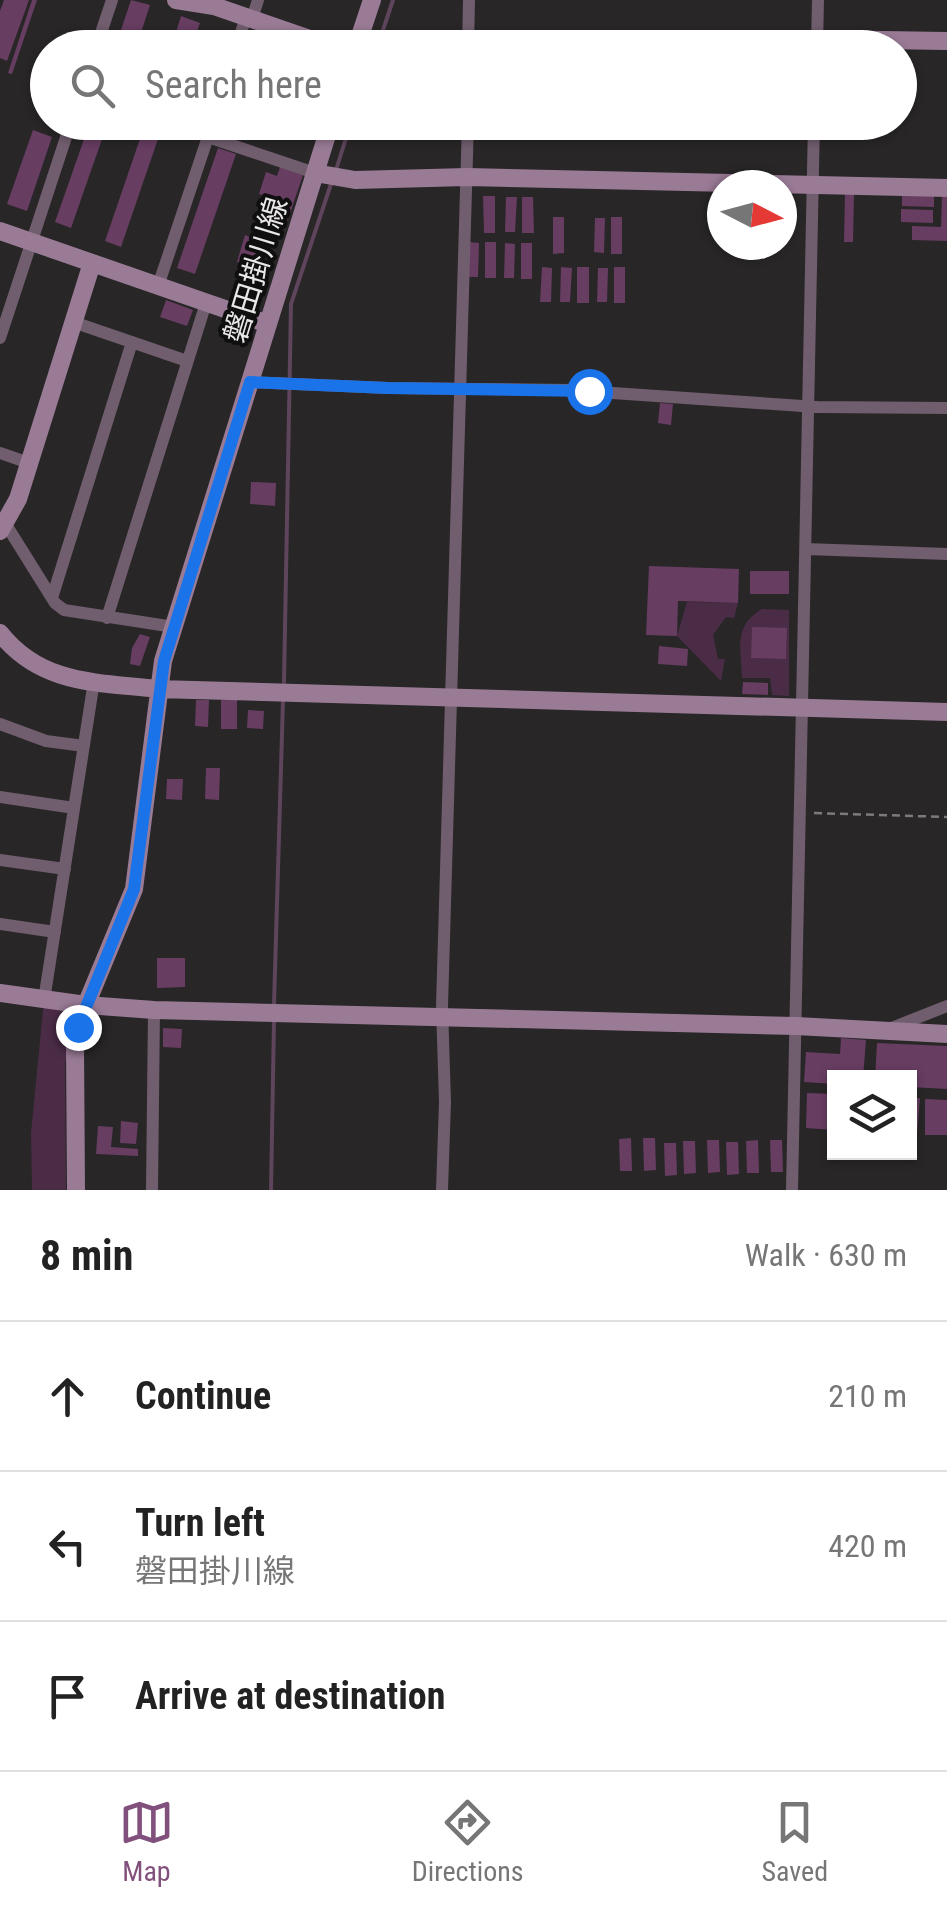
<!DOCTYPE html>
<html lang="en">
<head>
<meta charset="utf-8">
<style>
	:root { --surface:#fff; --page:#f2f2f2; --text:#222; --muted:#767676; --line:#e0e0e0; --accent:#82507c }
	body { margin:0; font-family:"Roboto Condensed","Noto Sans JP",sans-serif; background:var(--page); color:var(--text) }
	.controls { position:absolute; right:30px; bottom:30px; display:grid; overflow:hidden; border-radius:0px; box-shadow:0 2px 8px #0004 }
	.controls button { width:90px; height:90px; display:grid; place-items:center; padding:0; border:0; border-bottom:2px solid var(--line); background:var(--surface); color:var(--text); font:50px sans-serif }
	.compass { position:absolute; left:707px; top:170px; width:90px; height:90px; border-radius:50%; background:var(--surface); box-shadow:0 2px 8px #0004; rotate:96deg }
	.stop { position:absolute; width:30px; height:30px; margin:-22px; border:8px solid #1a73e8; border-radius:50%; background:#fff }
	.stop.end { background:#1a73e8; border-color:#fff; box-shadow:0 2px 10px #0008 }
	.list { margin:0; padding:0; list-style:none }
	h2 { display:flex; justify-content:space-between; align-items:center; height:130px; margin:0; padding:0 40px; font-size:42px }
	h2 small { font-size:32px; font-weight:400; color:var(--muted) }
	.list li { display:grid; grid-template-columns:65px 1fr auto; gap:30px; align-items:center; box-sizing:border-box; height:150px; padding:0 40px; border-top:2px solid var(--line) }
	.list b { display:block; font-size:38px; white-space:nowrap }
	.list p { margin:0; font-size:32px; white-space:nowrap; color:var(--muted) }
	.list em { font-size:32px; font-style:normal; color:var(--muted) }
	.icon { flex:none; width:55px; height:55px; fill:none; stroke:currentColor; stroke-width:2; stroke-linecap:round; stroke-linejoin:round }
	.map { position:relative; flex:none; width:947px; height:1190px; overflow:hidden }
	.search { position:absolute; background:var(--surface); box-shadow:0 2px 8px #0004; left:30px; right:30px; top:30px; height:110px; display:flex; align-items:center; gap:25px; box-sizing:border-box; padding:0 35px; border-radius:55px; color:var(--muted); font-size:38px }
	.sheet { height:580px; background:var(--surface) }
	nav { display:flex; justify-content:space-around; align-items:center; box-sizing:border-box; height:140px; border-top:2px solid var(--line); background:var(--surface); font-size:28px; color:var(--muted) }
	nav a { display:grid; justify-items:center; gap:5px }
	nav .on { color:var(--accent) }
	.map>svg:first-child { display:block }
	.green { fill:#4b2c47 }
	.lines { fill:none; stroke-linecap:round; stroke-linejoin:round }
	.stream { stroke:#5e455c; stroke-width:4 }
	.building { fill:#673d62 }
	.path { stroke:#7c7a7b; stroke-width:2.5; stroke-dasharray:8 5; stroke-linecap:butt }
	.street { stroke:#705d6d; stroke-width:12 }
	.secondary { stroke:#9a7b96; stroke-width:18 }
	.route { stroke:#1a73e8; stroke-width:12 }
	.labels { text-anchor:middle; stroke-width:8; stroke-linejoin:round; paint-order:stroke }
	.street-label { font-size:30px; fill:#e9e7e8; stroke:#100f10 }
</style>
</head>
<body>
<div class="map">
<svg width="947" height="1190" viewBox="0 0 947 1190">
	<rect width="100%" height="100%" fill="#282627"/>
	<path class="green" d="M687 602 738 603 734 618 726 617 713 635 718 659H725L721 681 677 636Z
		M762 609 789 610V696L772 695 770 678H742C741 649 733 626 762 609Z
		M44 1000 75 1010 65 1063 66 1190H32L31 1133Z"/>
	<g class="lines">
		<path class="stream" d="M377 48 393 0
			M336 170 351 122
			M284 682 291 304 331 184
			M274 1005 283 700
			M271 1190 274 1020"/>
	</g>
	<path class="building" d="M4 0H29L7 61 0 58V11Z
		M32 0H37L12 74 8 73Z
		M131 0 150 5 136 48H115Z
		M181 16 200 23 191 48H171Z
		M90 122H108L71 228 55 222Z
		M33 130 52 137 27 211 7 204Z
		M143 130 159 136 121 247 105 241Z
		M218 148 236 154 195 274 177 268Z
		M280 167 303 175 285 228 260 220 268 197 259 194 266 172 277 176Z
		M845 193 854 194 853 242H844Z
		M902 194H934V207L902 206Z
		M942 194H947V241L912 240V226L941 227Z
		M483 196H495V233H484Z
		M506 197H517L515 232H505Z
		M522 197H533L534 233H522Z
		M901 209 933 210V223L901 222Z
		M553 217H564V253L553 254Z
		M611 217H622V254H611Z
		M595 218H605L604 253 594 252Z
		M245 235 262 241 253 268 237 262Z
		M469 242 479 243 478 277H468Z
		M485 242H496V278H485Z
		M505 243 515 244 514 278H504Z
		M521 243H532V279H521Z
		M542 267 552 268 551 302H540Z
		M561 267 572 268 570 302H560Z
		M577 267H589V303H577Z
		M614 267H625V303H614Z
		M598 268H608L607 302H597Z
		M166 300 193 310 187 326 160 317Z
		M660 403 673 404 671 425 658 423Z
		M251 482 276 483 275 506 250 504Z
		M649 566 739 569 738 603 678 601 677 636 646 635Z
		M750 571H789V594H750Z
		M752 627 787 628 786 659 751 658Z
		M140 634 150 637 140 666 130 664 132 648Z
		M659 646 688 649 687 666 658 664Z
		M743 682 768 683V695L742 694Z
		M196 700H209L208 727 195 726Z
		M221 700H237V729H221Z
		M248 710 264 711 263 729 247 728Z
		M206 768H220L219 800 205 799Z
		M167 779H183L182 800 166 799Z
		M157 958H185V987L157 988Z
		M163 1028 182 1029 181 1048 163 1047Z
		M841 1038 866 1040 863 1078H834V1084L804 1082 806 1052 840 1054Z
		M877 1043 947 1046V1089L910 1087V1078H875Z
		M807 1093 834 1094V1130L806 1128Z
		M910 1098H920L917 1134H910Z
		M925 1099 947 1100V1135H925Z
		M121 1121 138 1123 136 1144 120 1143Z
		M98 1126 113 1127 111 1147 138 1149V1156L96 1154Z
		M631 1138 632 1171H620L619 1139Z
		M643 1138H655L656 1170 644 1171Z
		M707 1140H719L720 1172 708 1173Z
		M758 1140 759 1173H747L746 1141Z
		M770 1140H782L783 1172H771Z
		M683 1141H695L696 1173 684 1174Z
		M726 1142H738L739 1174 727 1175Z
		M664 1143H676L677 1175 665 1176Z"/>
	<g class="lines">
		<path class="path" d="M814 813 947 817"/>
		<path class="street" d="M252 19 258 0
			M817 45 818 0
			M96 48 112 0
			M236 48 246 17
			M468 48 469 0
			M208 137 315 173
			M158 286 213 122
			M73 322 187 361
			M0 338 71 122
			M250 382 388 388 569 390 817 407 947 408
			M0 453 29 463
			M5 523 55 603 64 610 174 627
			M806 549 947 554
			M52 598 132 342
			M107 618 206 303
			M0 724 46 741 84 746
			M0 797 74 808
			M0 860 65 869
			M0 924 55 932
			M44 1000 94 681
			M889 1029 947 1006
			M152 1190 154 1010
			M442 1190 445 1102 442 1006 468 122
			M792 1190 814 122"/>
		<path class="secondary" d="M176 0 214 6 336 48
			M356 48 372 0
			M771 48 817 39 947 41
			M315 173 355 180 467 177 947 188
			M0 231 268 324
			M0 531 18 499 92 263
			M0 633C41 685 97 682 158 689L947 712
			M0 993 86 1005 154 1010 796 1026 947 1034
			M76 1190 75 1046 86 1005 134 889 163 661 331 122"/>
	</g>
	<g class="lines">
		<path class="route" d="M78 1027 134 889 164 661 250 382 388 388 589 391"/>
	</g>
	<g class="labels">
		<g class="street-label">
			<text transform="translate(256 270) rotate(-73)" y="10">磐田掛川線</text>
		</g>
	</g>
</svg>
<div class="controls">
<button><svg class="icon" aria-label="layers" viewBox="0 0 24 24"><path d="M12 4l9 5-9 5-9-5zM3 14l9 5 9-5"/></svg></button>
</div>
<svg class="compass" viewBox="-18 -18 36 36"><path d="M0-13l5 13h-10z" fill="#e53935"/><path d="M0 13l5-13h-10z" fill="#767676"/></svg>
<div class="stop" style="left:589px;top:391px"></div>
<div class="stop end" style="left:78px;top:1027px"></div>
<div class="search"><svg class="icon" aria-label="search" viewBox="0 0 24 24"><circle cx="10" cy="10" r="6"/><path d="M15 15l6 6"/></svg>Search here</div>
</div>
<section class="sheet">
<h2>8 min<small>Walk · 630 m</small></h2>
<ul class="list">
<li><svg class="icon" aria-label="ahead" viewBox="0 0 24 24"><path d="M12 20V5M6 11l6-6 6 6"/></svg><div><b>Continue</b></div><em>210 m</em></li>
<li><svg class="icon" aria-label="left" viewBox="0 0 24 24"><path d="M17 20v-9H6M10 6l-5 5 5 5"/></svg><div><b>Turn left</b><p>磐田掛川線</p></div><em>420 m</em></li>
<li><svg class="icon" aria-label="arrive" viewBox="0 0 24 24"><path d="M6 21V4h12l-3 4 3 4H6"/></svg><div><b>Arrive at destination</b></div></li>
</ul>
</section>
<nav>
<a class="on"><svg class="icon" aria-label="map" viewBox="0 0 24 24"><path d="M3 6l6-2 6 2 6-2v14l-6 2-6-2-6 2zM9 4v14M15 6v14"/></svg>Map</a>
<a><svg class="icon" aria-label="directions" viewBox="0 0 24 24"><path d="M12 3l9 9-9 9-9-9zM9 14v-3h6M13 9l2 2-2 2"/></svg>Directions</a>
<a><svg class="icon" aria-label="saved" viewBox="0 0 24 24"><path d="M7 4h10v16l-5-4-5 4z"/></svg>Saved</a>
</nav>
</body>
</html>
